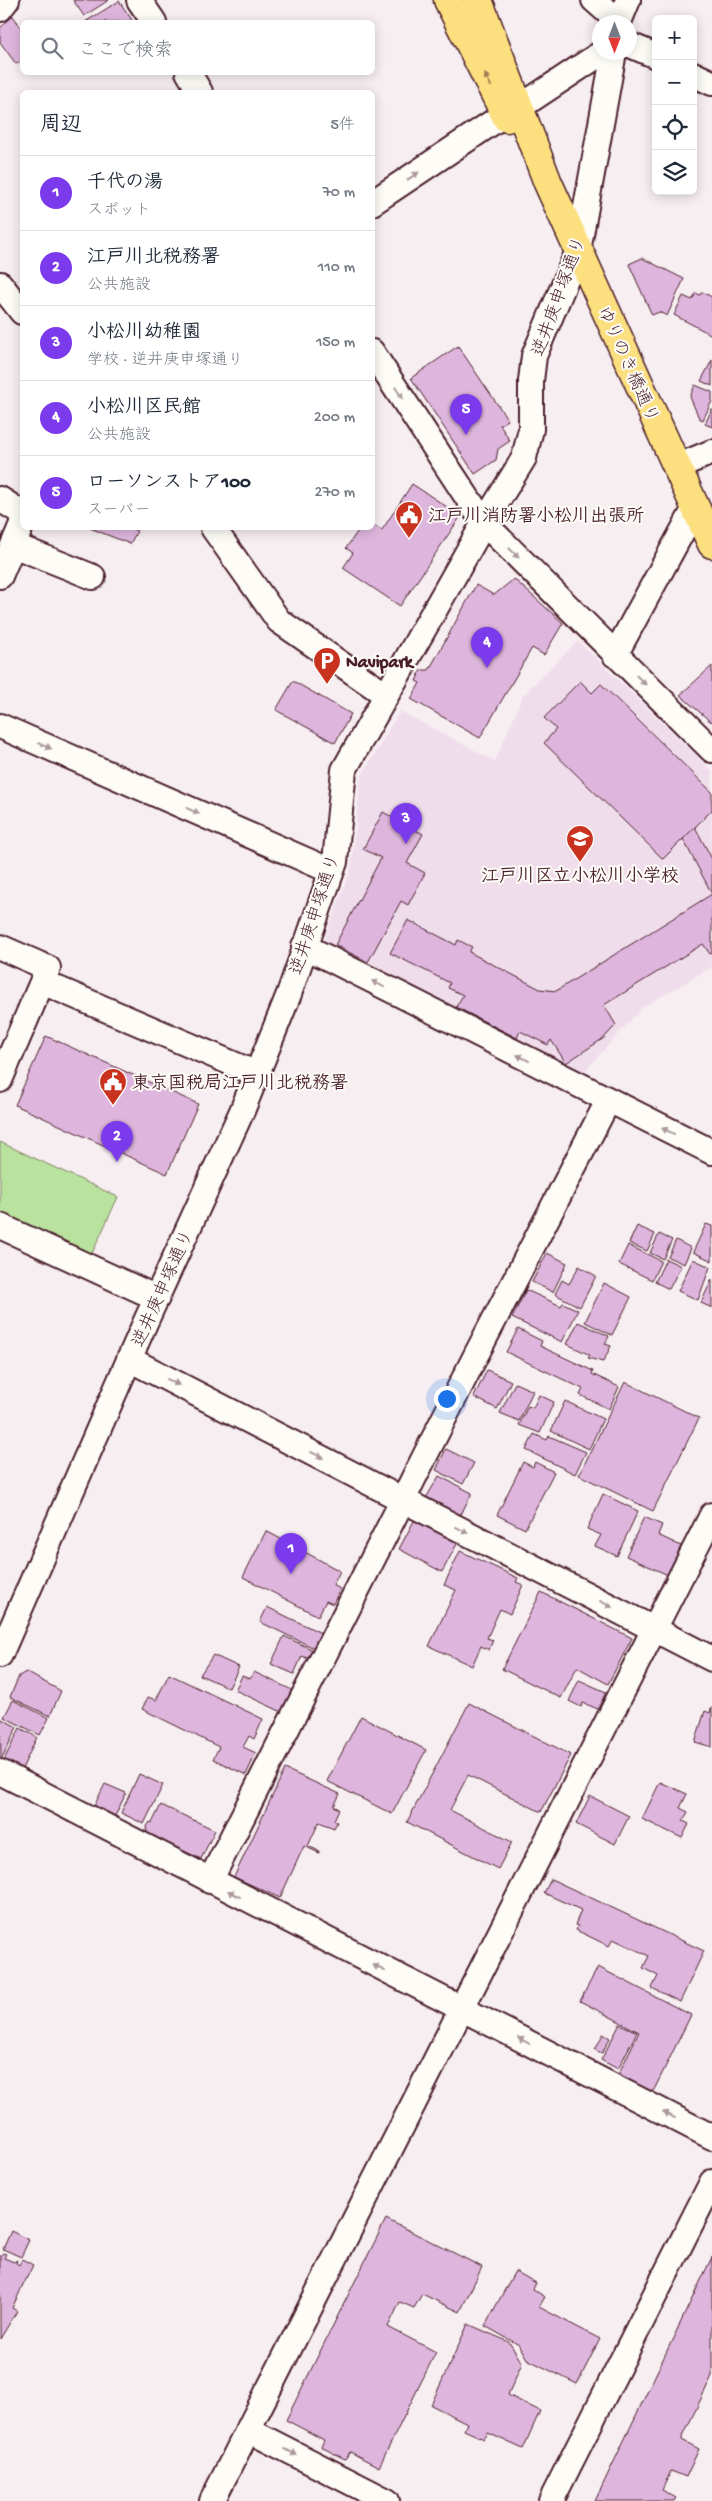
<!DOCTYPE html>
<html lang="ja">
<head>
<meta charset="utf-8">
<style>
	:root { --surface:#fff; --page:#f2f2f3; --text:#1f2937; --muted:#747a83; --line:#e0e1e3; --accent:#7c3aed }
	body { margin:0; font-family:"Gochi Hand","Klee One",sans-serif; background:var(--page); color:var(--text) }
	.controls { position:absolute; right:15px; top:15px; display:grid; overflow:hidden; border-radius:8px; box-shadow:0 2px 12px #0003 }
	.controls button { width:45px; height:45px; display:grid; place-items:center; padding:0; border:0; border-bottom:1px solid var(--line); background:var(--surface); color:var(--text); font:25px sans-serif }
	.compass { position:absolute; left:592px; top:15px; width:45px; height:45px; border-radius:50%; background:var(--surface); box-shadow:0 2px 12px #0003; rotate:180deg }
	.you { position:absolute; left:446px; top:1398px; width:18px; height:18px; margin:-12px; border:4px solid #fff; border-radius:50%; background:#1a73e8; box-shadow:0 0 0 8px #1a73e833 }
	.badge { display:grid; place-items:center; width:32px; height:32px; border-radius:50%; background:var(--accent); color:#fff; font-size:16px; font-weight:700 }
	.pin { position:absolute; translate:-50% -41px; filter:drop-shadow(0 1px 2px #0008) }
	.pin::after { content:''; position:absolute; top:26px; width:18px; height:15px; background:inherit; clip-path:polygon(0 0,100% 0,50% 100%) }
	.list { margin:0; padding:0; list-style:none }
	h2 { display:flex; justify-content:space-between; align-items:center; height:65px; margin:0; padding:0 20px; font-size:21px }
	h2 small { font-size:16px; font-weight:400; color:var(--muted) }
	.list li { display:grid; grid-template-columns:32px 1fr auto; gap:15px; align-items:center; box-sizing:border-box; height:75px; padding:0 20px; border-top:1px solid var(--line) }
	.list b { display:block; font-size:19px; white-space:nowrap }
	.list p { margin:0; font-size:16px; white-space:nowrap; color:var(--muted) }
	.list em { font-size:16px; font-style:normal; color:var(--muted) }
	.icon { flex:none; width:28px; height:28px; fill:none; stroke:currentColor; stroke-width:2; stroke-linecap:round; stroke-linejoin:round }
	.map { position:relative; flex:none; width:712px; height:2501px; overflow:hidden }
	.search { position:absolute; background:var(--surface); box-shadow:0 2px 12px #0003; left:20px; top:20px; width:355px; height:55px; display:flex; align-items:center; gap:12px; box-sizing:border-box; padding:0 18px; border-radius:8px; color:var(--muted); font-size:19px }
	.panel { position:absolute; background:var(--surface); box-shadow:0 2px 12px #0003; left:20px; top:90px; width:355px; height:440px; border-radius:8px }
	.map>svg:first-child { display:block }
	.built { fill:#f0ddec }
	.green { fill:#b9e29e; stroke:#828064 }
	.building { fill:#deb6dd; stroke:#4a1f2b }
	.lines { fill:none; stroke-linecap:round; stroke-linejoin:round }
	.minor-casing { stroke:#4a1f2b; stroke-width:28 }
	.major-casing { stroke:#4a1f2b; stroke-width:31 }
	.minor { stroke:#fdfcf7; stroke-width:24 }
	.major { stroke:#fce080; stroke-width:28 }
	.oneway { fill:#a38056 }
	.oneway2 { fill:#ac999b }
	.labels { text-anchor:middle; stroke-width:4; stroke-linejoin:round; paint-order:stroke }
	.street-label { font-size:18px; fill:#4a1f2b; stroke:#fdfcf7 }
	.poi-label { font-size:18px; font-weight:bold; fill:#4a1f2b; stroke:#fdfcf7; text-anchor:start }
</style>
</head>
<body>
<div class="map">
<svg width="712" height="2501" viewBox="0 0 712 2501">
	<rect width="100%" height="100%" fill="#f7eef2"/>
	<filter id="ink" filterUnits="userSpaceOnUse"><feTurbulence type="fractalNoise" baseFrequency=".02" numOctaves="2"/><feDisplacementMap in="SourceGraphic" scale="10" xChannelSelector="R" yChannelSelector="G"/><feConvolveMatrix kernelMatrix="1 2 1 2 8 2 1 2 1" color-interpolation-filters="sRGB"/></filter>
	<g filter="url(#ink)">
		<path class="built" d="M578 641 712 771V967L643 1007 580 1076 323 944 351 869 361 777 400 711 495 761 523 695Z"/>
		<path class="green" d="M0 1142 118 1197 89 1260 0 1219Z"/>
		<path class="building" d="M73 0H109L84 16Z
			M119 1 132 20 127 22H85Z
			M13 16 22 29V60L16 64 0 42V28Z
			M642 258 684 279 667 316 659 312 652 315 629 264Z
			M702 292 712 297V335L674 315 683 296 692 300 696 293 700 295Z
			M458 346 508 420 500 425 510 441 498 449 496 460 475 474 411 378Z
			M712 360V386L701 381Z
			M695 385 712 392V401L703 420 699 418 690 397Z
			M712 409V427L705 424Z
			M412 484 461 516 400 606 343 568 353 553 346 548 360 528H372V524L382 530Z
			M90 528H131L137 531 130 544Z
			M514 579 563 623 544 655 532 648 480 738 411 699 420 683 416 681 421 670H429L476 585 494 595Z
			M712 666V721L711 722 680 695Z
			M293 681 351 714 335 743 276 710Z
			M580 681 592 693 601 684 712 792V810L663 859 544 743 556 729 544 718Z
			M383 812 423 834 407 863 425 873 408 905 401 901 368 962 335 945 381 858 363 849Z
			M695 827 712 859V894L683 839Z
			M712 894V953L710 954 703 944 604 1005 616 1025 604 1038 566 1063 551 1040 548 1045 520 1031 517 1038 456 1007 463 995 448 988 450 983 390 953 408 920 456 945 458 940 472 947 469 952 540 989 556 991Z
			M46 1036 198 1104 167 1174 15 1105Z
			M706 1224 712 1226V1261L693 1252Z
			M637 1226 655 1234 647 1251 629 1243Z
			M659 1234 672 1240 663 1259 650 1253Z
			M676 1240 691 1248 684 1264 668 1257Z
			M628 1245 661 1261 652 1280 619 1264Z
			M547 1253 567 1263 553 1292 532 1282Z
			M666 1259 681 1266 669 1289 655 1282Z
			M693 1259 710 1267 698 1300 678 1291Z
			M579 1266 596 1276 580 1307 555 1294 562 1280 569 1284Z
			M712 1279V1308L701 1303Z
			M604 1283 631 1297 612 1335 585 1322Z
			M526 1290 561 1306 563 1303 578 1310 562 1342 512 1318Z
			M578 1322 609 1336 605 1344 611 1346 603 1362 588 1358 590 1355 567 1344Z
			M518 1329 542 1341 540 1346 593 1371 592 1374 619 1387 609 1409 580 1395 583 1389 506 1352Z
			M487 1370 511 1381 497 1409 474 1397Z
			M625 1382 699 1418 653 1511 579 1475Z
			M515 1383 533 1391 519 1421 500 1413Z
			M539 1395 554 1402 540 1433 519 1425 528 1406 533 1408Z
			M565 1401 603 1419 589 1449 551 1431Z
			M534 1434 547 1440 549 1436 586 1452 575 1474 526 1450Z
			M446 1449 474 1463 463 1484 436 1470Z
			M523 1462 533 1467 535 1462 554 1472 525 1529 497 1515Z
			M439 1476 472 1493 460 1516 426 1498Z
			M603 1494 638 1511 617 1556 595 1546 601 1535 587 1529Z
			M644 1517 662 1525 658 1535 681 1546 668 1575 626 1556Z
			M415 1519 458 1542 442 1572 399 1549Z
			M266 1531 340 1571 333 1585 340 1589 333 1604 326 1601 318 1616 243 1577Z
			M460 1551 518 1578 516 1582 523 1585 510 1614 500 1609 487 1638 493 1640 489 1650 481 1646 472 1666 429 1646 456 1590 444 1585Z
			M541 1592 632 1638 608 1684 577 1667 561 1698 502 1669Z
			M267 1607 321 1633 314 1648 260 1622Z
			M284 1636 313 1650 309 1659 302 1656 294 1674 271 1664Z
			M213 1655 239 1667 229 1688 200 1675Z
			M26 1672 61 1691 50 1716 10 1697 19 1676Z
			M254 1672 292 1690 282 1712 235 1690 242 1676 250 1679Z
			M169 1674 263 1719 254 1739 249 1736 243 1747 256 1753 246 1775 213 1759 219 1747 142 1709 148 1697 156 1700Z
			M579 1680 606 1692 598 1709 583 1703 581 1707 569 1701Z
			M13 1700 49 1718 40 1735 4 1717Z
			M469 1703 571 1755 541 1812 468 1775 450 1810 512 1842 498 1869 407 1822Z
			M711 1708H712V1747L695 1742 705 1711 710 1713Z
			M361 1716 426 1750 392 1814 327 1781Z
			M2 1719 17 1727 1 1760 0 1724Z
			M20 1728 37 1737 21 1771 3 1762Z
			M285 1769 340 1794 334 1806 339 1809 334 1820 337 1822 334 1828 319 1822 308 1846 319 1851V1853L304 1846 280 1898 234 1877Z
			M139 1774 163 1785 144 1824 121 1813Z
			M660 1782 687 1794 680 1808 688 1812 683 1821 689 1824 682 1838 642 1819Z
			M105 1784 126 1793 115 1816 94 1806Z
			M590 1796 629 1816 615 1844 576 1824Z
			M161 1805 215 1830 201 1859 148 1834 146 1828 150 1822 152 1823Z
			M551 1879 704 1951 680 2002 652 1988 658 1976 643 1968 649 1956 613 1939 609 1946 576 1930 578 1926 575 1925 581 1910 544 1893Z
			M598 1967 691 2015 652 2094 617 2077 639 2032 580 2001Z
			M620 2024 637 2032 618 2069 601 2060Z
			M603 2034 610 2038 602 2053 595 2050Z
			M386 2219 482 2267 460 2312 422 2294 414 2308 400 2302 388 2327 436 2352 379 2467 350 2452 345 2459 321 2447 324 2440 286 2420Z
			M11 2231 29 2240 21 2257 3 2249Z
			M3 2253 6 2254 4 2258 14 2262 17 2260 16 2263 19 2265 22 2259 33 2265 12 2308 17 2311 0 2339V2256Z
			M712 2257V2376L682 2438V2440L699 2449 686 2477 671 2471 662 2490 676 2498 674 2501H595Z
			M515 2271 536 2283 533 2289 545 2297 539 2307 600 2339 577 2384 527 2359 519 2345 485 2326Z
			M468 2324 509 2342 522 2363 508 2395 540 2411 523 2449 488 2433 484 2439 464 2430 467 2423 431 2405Z"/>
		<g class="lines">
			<defs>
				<path id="minor" d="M139 0 154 22
					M594 0 619 22
					M0 9 7 0
					M619 22 628 0
					M630 45 656 56
					M188 72 200 92
					M693 74 712 83
					M520 107 603 52
					M372 203 505 114
					M0 284 22 312
					M372 352 484 523 712 750
					M676 467 712 452
					M0 499 22 513
					M213 528 279 621 386 695
					M13 545 93 577
					M0 576 22 524
					M615 655 695 508
					M0 726 331 871
					M304 946 712 1152
					M0 947 48 968 0 1080
					M42 982 257 1074
					M0 1226 157 1298
					M129 1359 712 1659
					M0 1655 145 1323 242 1111 289 994 335 862 344 770 484 523 524 458 531 429V381L534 356 578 251 614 52
					M0 1772 712 2137
					M210 1881 475 1357 608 1101
					M248 2430 387 2501
					M212 2501 712 1515
					M551 2501 712 2182"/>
				<path id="major" d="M448 0 507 118
					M478 0 548 183 712 544"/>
			</defs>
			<use href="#minor" class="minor-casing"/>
			<use href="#major" class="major-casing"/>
			<use href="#minor" class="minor"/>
			<use href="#major" class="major"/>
		</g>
		<defs><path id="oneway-solid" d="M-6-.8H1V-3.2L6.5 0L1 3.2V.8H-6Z" transform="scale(1.25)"/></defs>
		<use class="oneway" href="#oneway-solid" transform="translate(488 80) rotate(-117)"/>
		<g class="oneway2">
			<use href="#oneway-solid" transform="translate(413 176) rotate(-34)"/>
			<use href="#oneway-solid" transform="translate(399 393) rotate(57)"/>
			<use href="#oneway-solid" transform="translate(514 553) rotate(45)"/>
			<use href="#oneway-solid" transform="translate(641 680) rotate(44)"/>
			<use href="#oneway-solid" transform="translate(45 746) rotate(24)"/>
			<use href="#oneway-solid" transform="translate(193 811) rotate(24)"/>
			<use href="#oneway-solid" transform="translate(378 984) rotate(-153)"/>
			<use href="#oneway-solid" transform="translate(523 1058) rotate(-153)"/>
			<use href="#oneway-solid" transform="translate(668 1131) rotate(-154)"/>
			<use href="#oneway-solid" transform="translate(173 1382) rotate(27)"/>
			<use href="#oneway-solid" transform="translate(317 1455) rotate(27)"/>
			<use href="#oneway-solid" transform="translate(462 1530) rotate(27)"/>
			<use href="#oneway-solid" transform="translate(606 1604) rotate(27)"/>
			<use href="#oneway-solid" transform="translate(234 1894) rotate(-153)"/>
			<use href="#oneway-solid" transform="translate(379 1968) rotate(-153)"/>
			<use href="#oneway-solid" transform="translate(524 2041) rotate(-153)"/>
			<use href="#oneway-solid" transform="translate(669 2115) rotate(-153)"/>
			<use href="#oneway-solid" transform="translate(291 2452) rotate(27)"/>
		</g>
	</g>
	<defs>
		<symbol id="civic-pin" viewBox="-11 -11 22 30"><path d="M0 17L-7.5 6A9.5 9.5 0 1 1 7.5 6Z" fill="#c8321e" stroke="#fdfcf7"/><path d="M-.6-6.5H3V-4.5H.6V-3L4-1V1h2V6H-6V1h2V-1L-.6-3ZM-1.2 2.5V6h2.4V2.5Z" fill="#fff"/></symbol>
		<symbol id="parking-pin" viewBox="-11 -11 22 30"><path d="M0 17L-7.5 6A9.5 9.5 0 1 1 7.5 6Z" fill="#c8321e" stroke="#fdfcf7"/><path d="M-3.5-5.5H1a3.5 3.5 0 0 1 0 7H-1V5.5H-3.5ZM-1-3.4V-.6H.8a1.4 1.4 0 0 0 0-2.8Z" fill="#fff"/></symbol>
		<symbol id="school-pin" viewBox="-11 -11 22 30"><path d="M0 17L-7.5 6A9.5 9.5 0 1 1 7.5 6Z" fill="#c8321e" stroke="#fdfcf7"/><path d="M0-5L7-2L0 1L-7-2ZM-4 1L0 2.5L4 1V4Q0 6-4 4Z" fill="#fff"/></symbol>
	</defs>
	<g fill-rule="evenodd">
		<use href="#civic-pin" x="393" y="499" width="32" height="43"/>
		<use href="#parking-pin" x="311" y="645" width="32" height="43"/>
		<use href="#school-pin" x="564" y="823" width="32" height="43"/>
		<use href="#civic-pin" x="97" y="1066" width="32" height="43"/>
	</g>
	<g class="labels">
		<g class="street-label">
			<text transform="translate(558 296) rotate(-70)" y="6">逆井庚申塚通り</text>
			<text transform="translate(629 364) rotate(66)" y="6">ゆりのき橋通り</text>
			<text transform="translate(314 914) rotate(-72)" y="6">逆井庚申塚通り</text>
			<text transform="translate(162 1288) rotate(-66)" y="6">逆井庚申塚通り</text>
		</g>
		<g class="poi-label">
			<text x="428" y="521">江戸川消防署小松川出張所</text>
			<text x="346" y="667">Navipark</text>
			<text x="580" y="881" text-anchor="middle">江戸川区立小松川小学校</text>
			<text x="132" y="1088">東京国税局江戸川北税務署</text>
		</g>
	</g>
</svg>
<div class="controls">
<button>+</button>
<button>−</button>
<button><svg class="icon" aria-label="locate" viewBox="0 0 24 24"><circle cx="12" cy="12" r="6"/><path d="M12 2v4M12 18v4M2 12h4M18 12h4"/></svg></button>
<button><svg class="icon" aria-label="layers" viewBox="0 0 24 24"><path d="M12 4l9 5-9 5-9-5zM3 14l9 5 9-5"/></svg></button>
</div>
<svg class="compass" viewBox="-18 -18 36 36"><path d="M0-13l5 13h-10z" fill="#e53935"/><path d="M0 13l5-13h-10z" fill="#747a83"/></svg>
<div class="you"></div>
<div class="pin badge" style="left:291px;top:1574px">1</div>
<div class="pin badge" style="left:117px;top:1162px">2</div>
<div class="pin badge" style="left:406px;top:844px">3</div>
<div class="pin badge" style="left:487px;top:668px">4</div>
<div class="pin badge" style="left:466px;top:435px">5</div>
<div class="search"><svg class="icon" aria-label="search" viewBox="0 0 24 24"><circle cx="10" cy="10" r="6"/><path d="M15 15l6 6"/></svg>ここで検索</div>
<section class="panel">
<h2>周辺<small>5件</small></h2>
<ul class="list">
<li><span class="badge">1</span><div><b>千代の湯</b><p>スポット</p></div><em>70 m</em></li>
<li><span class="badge">2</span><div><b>江戸川北税務署</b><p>公共施設</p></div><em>110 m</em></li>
<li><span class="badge">3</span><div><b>小松川幼稚園</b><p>学校 · 逆井庚申塚通り</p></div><em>150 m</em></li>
<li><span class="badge">4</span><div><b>小松川区民館</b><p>公共施設</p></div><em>200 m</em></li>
<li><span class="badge">5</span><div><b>ローソンストア100</b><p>スーパー</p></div><em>270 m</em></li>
</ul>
</section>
</div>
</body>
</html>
